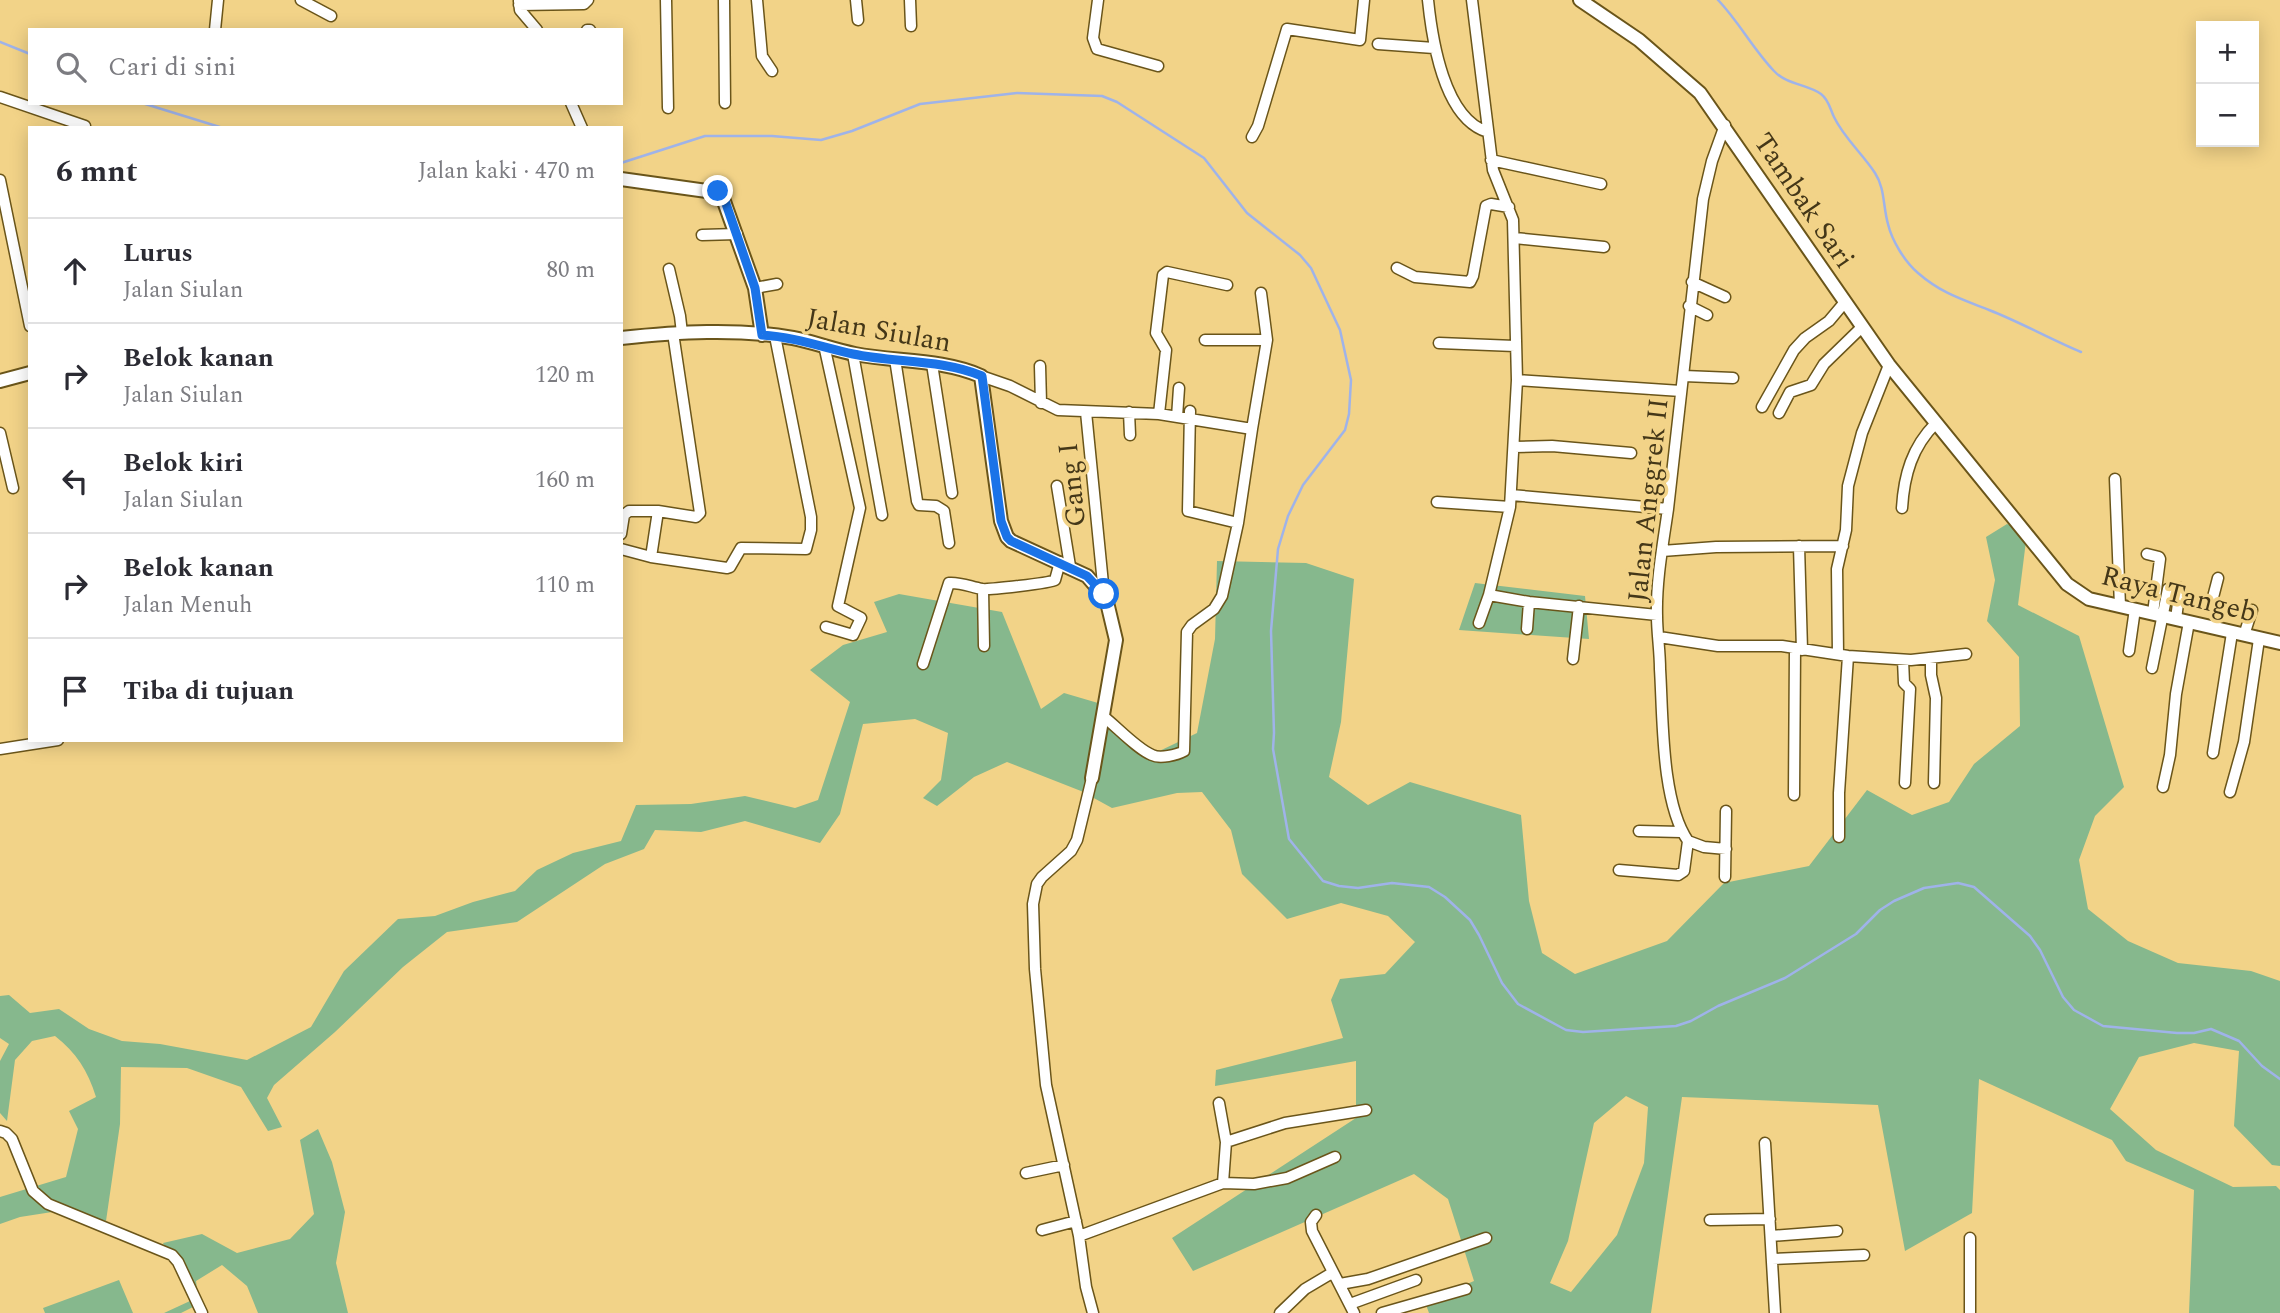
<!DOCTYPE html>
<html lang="id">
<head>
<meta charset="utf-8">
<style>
	:root { --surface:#fff; --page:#f2f2f3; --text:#2b2b33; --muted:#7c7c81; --line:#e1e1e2 }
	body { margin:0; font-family:Spectral,serif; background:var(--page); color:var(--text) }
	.controls { position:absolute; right:21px; top:21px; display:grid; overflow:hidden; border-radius:0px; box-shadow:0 4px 18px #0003 }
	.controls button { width:63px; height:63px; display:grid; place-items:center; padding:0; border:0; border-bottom:2px solid var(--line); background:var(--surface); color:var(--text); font:35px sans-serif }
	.stop { position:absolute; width:21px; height:21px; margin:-16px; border:5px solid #1a73e8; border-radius:50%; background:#fff }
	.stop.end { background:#1a73e8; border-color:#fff; box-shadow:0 2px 7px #0008 }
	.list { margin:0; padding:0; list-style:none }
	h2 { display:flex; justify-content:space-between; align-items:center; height:91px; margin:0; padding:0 28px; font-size:30px }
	h2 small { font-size:23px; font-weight:400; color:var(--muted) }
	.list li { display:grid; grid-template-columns:46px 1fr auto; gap:21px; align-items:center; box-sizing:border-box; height:105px; padding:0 28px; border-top:2px solid var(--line) }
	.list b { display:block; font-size:26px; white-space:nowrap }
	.list p { margin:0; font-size:23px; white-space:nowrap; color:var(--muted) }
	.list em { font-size:23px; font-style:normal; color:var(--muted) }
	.icon { flex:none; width:38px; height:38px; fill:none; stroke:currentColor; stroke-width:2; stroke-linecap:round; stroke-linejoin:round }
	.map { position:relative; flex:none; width:2280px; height:1313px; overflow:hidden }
	.search { position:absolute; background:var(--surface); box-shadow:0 4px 18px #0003; left:28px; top:28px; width:595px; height:77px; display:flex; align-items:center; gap:18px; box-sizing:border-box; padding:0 24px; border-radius:0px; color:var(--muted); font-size:26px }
	.panel { position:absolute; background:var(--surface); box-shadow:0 4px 18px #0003; left:28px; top:126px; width:595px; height:616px; border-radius:0px }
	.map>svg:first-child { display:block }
	.forest { fill:#86b88d; fill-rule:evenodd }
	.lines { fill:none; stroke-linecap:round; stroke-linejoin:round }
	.stream { stroke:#9fb3e9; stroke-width:2.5 }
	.minor-casing { stroke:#6a551a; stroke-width:13 }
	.tertiary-casing { stroke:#6a551a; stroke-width:16 }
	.minor { stroke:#fff; stroke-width:10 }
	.tertiary { stroke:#fff; stroke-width:12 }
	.route { stroke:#1a73e8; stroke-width:9 }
	.labels { text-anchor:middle; stroke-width:7; stroke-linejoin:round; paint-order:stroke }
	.street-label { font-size:28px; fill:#443718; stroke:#f2d388 }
</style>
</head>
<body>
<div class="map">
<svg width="2280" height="1313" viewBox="0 0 2280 1313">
	<rect width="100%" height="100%" fill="#f2d388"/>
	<path class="forest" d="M2007 524 2027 533 2018 605 2079 636 2124 787 2095 816 2079 860 2088 909 2128 941 2178 963 2251 971 2280 981V1166L2272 1165 2234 1126 2239 1051 2194 1043 2139 1057 2110 1109 2156 1150 2233 1187 2276 1186 2280 1190V1313H2189L2194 1190 2126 1161 2112 1140 1979 1079 1972 1213 1905 1251 1878 1105 1682 1097 1651 1313H1429L1425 1302 1474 1281 1448 1199 1414 1174 1193 1271 1172 1238 1356 1118V1061L1215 1086 1216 1070 1343 1038 1331 1000 1340 979 1385 974 1415 942 1388 916 1341 903 1287 919 1242 874 1231 830 1202 792 1177 793 1112 808 1081 791 1007 762 974 777 937 806 923 798 941 780 948 733 915 719 863 724 840 814 820 843 745 821 701 832 655 830 644 849 605 864 517 922 447 932 403 967 335 1032 274 1085 267 1098 282 1127 268 1131 241 1087 187 1068 121 1067 120 1124 106 1221 65 1210 20 1217 0 1224V1197L66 1177 78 1129 69 1111 96 1097C88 1071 76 1052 55 1036L32 1041 15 1060 7 1121 0 1113V1061L9 1044 0 1038V996L9 995 30 1013 59 1009 89 1029 122 1041 160 1044 247 1060 311 1027 344 971 398 919 435 916 473 902 515 891 537 870 573 853 621 841 636 805 691 804 745 796 795 808 818 800 850 702 810 670 843 645 887 632 874 602 899 594 1002 612 1041 709 1064 693 1098 703 1151 755 1197 733 1215 639 1217 561 1306 563 1354 579 1341 722 1329 777 1368 805 1410 782 1521 815 1529 901 1542 953 1575 974 1667 941 1724 883 1809 866 1867 790 1912 815 1949 802 1974 764 2020 726 2019 657 1987 621 1995 580 1986 537ZM1626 1096 1648 1107 1644 1163 1617 1235 1571 1292 1550 1283 1568 1241 1594 1123Z
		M1475 583 1585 596 1589 639 1459 630Z
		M318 1129 332 1162 345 1212 336 1263 348 1313H258L247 1286 222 1265 196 1281 199 1304 181 1313H164L190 1301 163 1243 202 1234 237 1253 290 1239 314 1214 300 1140Z
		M119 1280 133 1313H45L43 1308Z"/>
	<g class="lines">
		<path class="stream" d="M1718 0C1739 22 1753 49 1774 71 1787 85 1807 84 1821 94 1829 100 1830 109 1834 117 1844 138 1862 153 1875 173 1885 188 1883 207 1888 224 1892 241 1905 262 1918 273 1941 293 1961 299 1989 310 2020 322 2050 339 2081 352
			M0 42 30 54
			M142 103 223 128
			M621 163 705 136H772L821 140 852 131 920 104 1017 93 1102 96 1117 102 1204 158 1247 213 1300 255 1311 268 1340 330 1351 380 1349 414 1345 430 1303 485 1288 516 1278 549 1271 631 1274 733 1273 749 1289 839 1323 881 1339 886 1358 888 1392 883 1429 887 1445 897 1470 920 1479 935 1502 983 1518 1004 1566 1030 1583 1032 1676 1026 1691 1021 1718 1006 1785 978 1856 934 1880 910 1894 901 1924 888 1958 883 1974 887 2030 936 2040 950 2063 997 2074 1010 2103 1026 2177 1033H2194L2211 1029 2239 1041 2262 1066 2280 1079"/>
		<defs>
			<path id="minor" d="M301 0 331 16
				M666 0 668 108
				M724 0 725 103
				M757 0 762 56 772 71
				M856 0 858 20
				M910 0 911 26
				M1098 0 1093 38 1097 49 1158 66
				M1428 0C1432 39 1444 119 1488 132
				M1472 0 1493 170 1513 220 1517 380 1510 507 1489 595 1479 623
				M519 1 520 10 537 30
				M519 5 584 4 588 0
				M215 30 218 0
				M587 30H590
				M1378 44 1434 48
				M0 97 85 126
				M571 103 582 128
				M1725 125 1712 161 1703 199 1668 509C1663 544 1656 581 1657 616 1657 633 1660 651 1660 669 1663 716 1661 802 1688 841L1704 847 1726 849
				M1252 137 1258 126 1287 29 1360 40 1364 0
				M1491 160 1601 184
				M0 180 30 326
				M702 235 737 234
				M1515 238 1604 247
				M1397 268 1415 277 1470 282 1473 276 1486 206 1491 204 1509 207
				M669 269 680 316 682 333
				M1692 282 1725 297
				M755 288 777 284
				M1689 306 1707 315
				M1205 340H1267
				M1439 343 1515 346
				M824 345 860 508 838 606 861 618 853 635 826 627
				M853 354 882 515
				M895 359 917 501 919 505 936 506 944 511 949 543
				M932 364 952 493
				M1040 366 1041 403
				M981 376 1010 386 1058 410 1159 414 1252 429 1238 523 1222 596 1214 609 1192 625 1187 632 1184 751C1177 755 1160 759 1152 755 1137 749 1117 727 1104 717
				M1684 376 1733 378
				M1517 380 1681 391
				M1762 407 1794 350 1805 338 1829 321 1845 302
				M1190 411 1188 511 1238 523
				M1086 412 1104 594
				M1129 412 1130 435
				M1779 413 1790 392 1811 385 1824 364 1861 328
				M1159 414 1166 350 1156 333 1163 275 1167 272 1227 285
				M1177 417 1179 388
				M1252 429 1267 340 1261 293
				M0 433 13 488
				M1514 447 1552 446 1631 453
				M2115 479 2120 606
				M1057 486 1070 566
				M1511 495 1668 509
				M1437 502 1510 507
				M1902 508C1904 475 1912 447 1936 423
				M621 534 624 515 629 511H658L696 517 700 513 673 333
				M1799 546 1802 650
				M621 549 651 557 727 568 730 567 741 548 806 549 811 530V517L775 336
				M1662 551 1716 547 1843 546
				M2147 554 2159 557 2160 559 2153 613
				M651 557 658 511
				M983 589 984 646
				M1489 595 1529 602 1657 615
				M2211 605 2218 578
				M2176 619 2180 588
				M1527 629 1529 602
				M2246 629 2252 610
				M1659 637 1718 646H1782L1848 656 1911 660 1966 654
				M2129 651 2135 609
				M1838 654 1837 569 1846 530 1848 486 1862 433 1889 365
				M1573 659 1579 606
				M1931 659V675L1936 698 1934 783
				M1903 660 1904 683 1910 689 1905 783
				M923 664 949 583C960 582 971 587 982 589 989 590 1050 583 1055 580L1060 562
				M2152 668 2168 589
				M0 749 58 740
				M2213 753 2232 633
				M1092 778 1077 840 1071 851 1042 877 1037 884 1033 904 1035 969 1046 1085 1079 1236 1086 1287 1093 1313
				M2163 787 2170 755 2176 694 2189 622
				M2230 792 2244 742 2259 639
				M1794 795 1795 649
				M1639 831 1681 832
				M1839 837V793L1848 656
				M1619 870 1678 875 1684 871 1688 841
				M1725 877 1726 811
				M1219 1103 1226 1142 1223 1183
				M0 1131 6 1133 12 1139 33 1191 48 1204 172 1255 178 1262 202 1313
				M1226 1142 1285 1123 1366 1110
				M1765 1143 1775 1313
				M1026 1173 1064 1165
				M1316 1215 1311 1222 1312 1231 1354 1313
				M1710 1220 1770 1219
				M1042 1230 1076 1221
				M1079 1236 1223 1183 1254 1184 1287 1178 1335 1157
				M1771 1236 1837 1231
				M1970 1238V1313
				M1772 1259 1864 1255
				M1340 1284 1368 1279 1486 1238
				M1350 1304 1416 1280
				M1280 1313 1305 1289 1332 1273
				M1382 1313 1466 1289"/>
			<path id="tertiary" d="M1580 0 1639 40 1700 93 1889 365 2067 584 2089 599 2280 643
				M621 179 721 193 755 288 762 335
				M621 338C678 332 736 328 793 338 814 342 834 350 855 354 897 362 942 359 981 376L1001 521 1007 537 1011 541 1087 576 1106 598 1116 640 1092 778
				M0 381 30 373"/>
		</defs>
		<use href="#minor" class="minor-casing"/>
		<use href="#tertiary" class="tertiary-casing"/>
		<use href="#minor" class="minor"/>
		<use href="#tertiary" class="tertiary"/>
	</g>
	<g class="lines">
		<path class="route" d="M718 191 723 195 755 288 762 335C794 337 822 347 853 354 895 363 941 359 982 376L1001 521 1007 537 1011 541 1087 576 1104 594"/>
	</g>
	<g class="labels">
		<g class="street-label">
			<text transform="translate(1805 200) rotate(56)" y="10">Tambak Sari</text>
			<text transform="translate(879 329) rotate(10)" y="10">Jalan Siulan</text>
			<text transform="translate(1071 485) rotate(-96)" y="10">Gang I</text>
			<text transform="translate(1647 500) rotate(-84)" y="10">Jalan Anggrek II</text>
			<text transform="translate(2179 593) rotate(14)" y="10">Raya Tangeb</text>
		</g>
	</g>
</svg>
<div class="controls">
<button>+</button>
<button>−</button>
</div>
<div class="stop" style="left:1104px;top:594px"></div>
<div class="stop end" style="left:718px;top:191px"></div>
<div class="search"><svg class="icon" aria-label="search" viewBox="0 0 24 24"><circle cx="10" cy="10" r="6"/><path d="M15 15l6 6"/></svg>Cari di sini</div>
<section class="panel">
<h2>6 mnt<small>Jalan kaki · 470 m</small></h2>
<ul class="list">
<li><svg class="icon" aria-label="ahead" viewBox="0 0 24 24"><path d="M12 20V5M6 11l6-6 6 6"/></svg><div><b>Lurus</b><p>Jalan Siulan</p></div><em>80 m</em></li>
<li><svg class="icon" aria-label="right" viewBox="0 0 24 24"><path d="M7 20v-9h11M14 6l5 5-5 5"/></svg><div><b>Belok kanan</b><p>Jalan Siulan</p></div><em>120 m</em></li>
<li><svg class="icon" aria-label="left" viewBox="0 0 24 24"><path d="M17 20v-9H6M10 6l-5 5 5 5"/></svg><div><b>Belok kiri</b><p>Jalan Siulan</p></div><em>160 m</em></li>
<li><svg class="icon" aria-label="right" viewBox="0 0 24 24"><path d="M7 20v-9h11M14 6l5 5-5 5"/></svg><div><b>Belok kanan</b><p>Jalan Menuh</p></div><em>110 m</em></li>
<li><svg class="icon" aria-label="arrive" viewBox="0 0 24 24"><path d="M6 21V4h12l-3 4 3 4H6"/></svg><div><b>Tiba di tujuan</b></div></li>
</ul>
</section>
</div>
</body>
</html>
